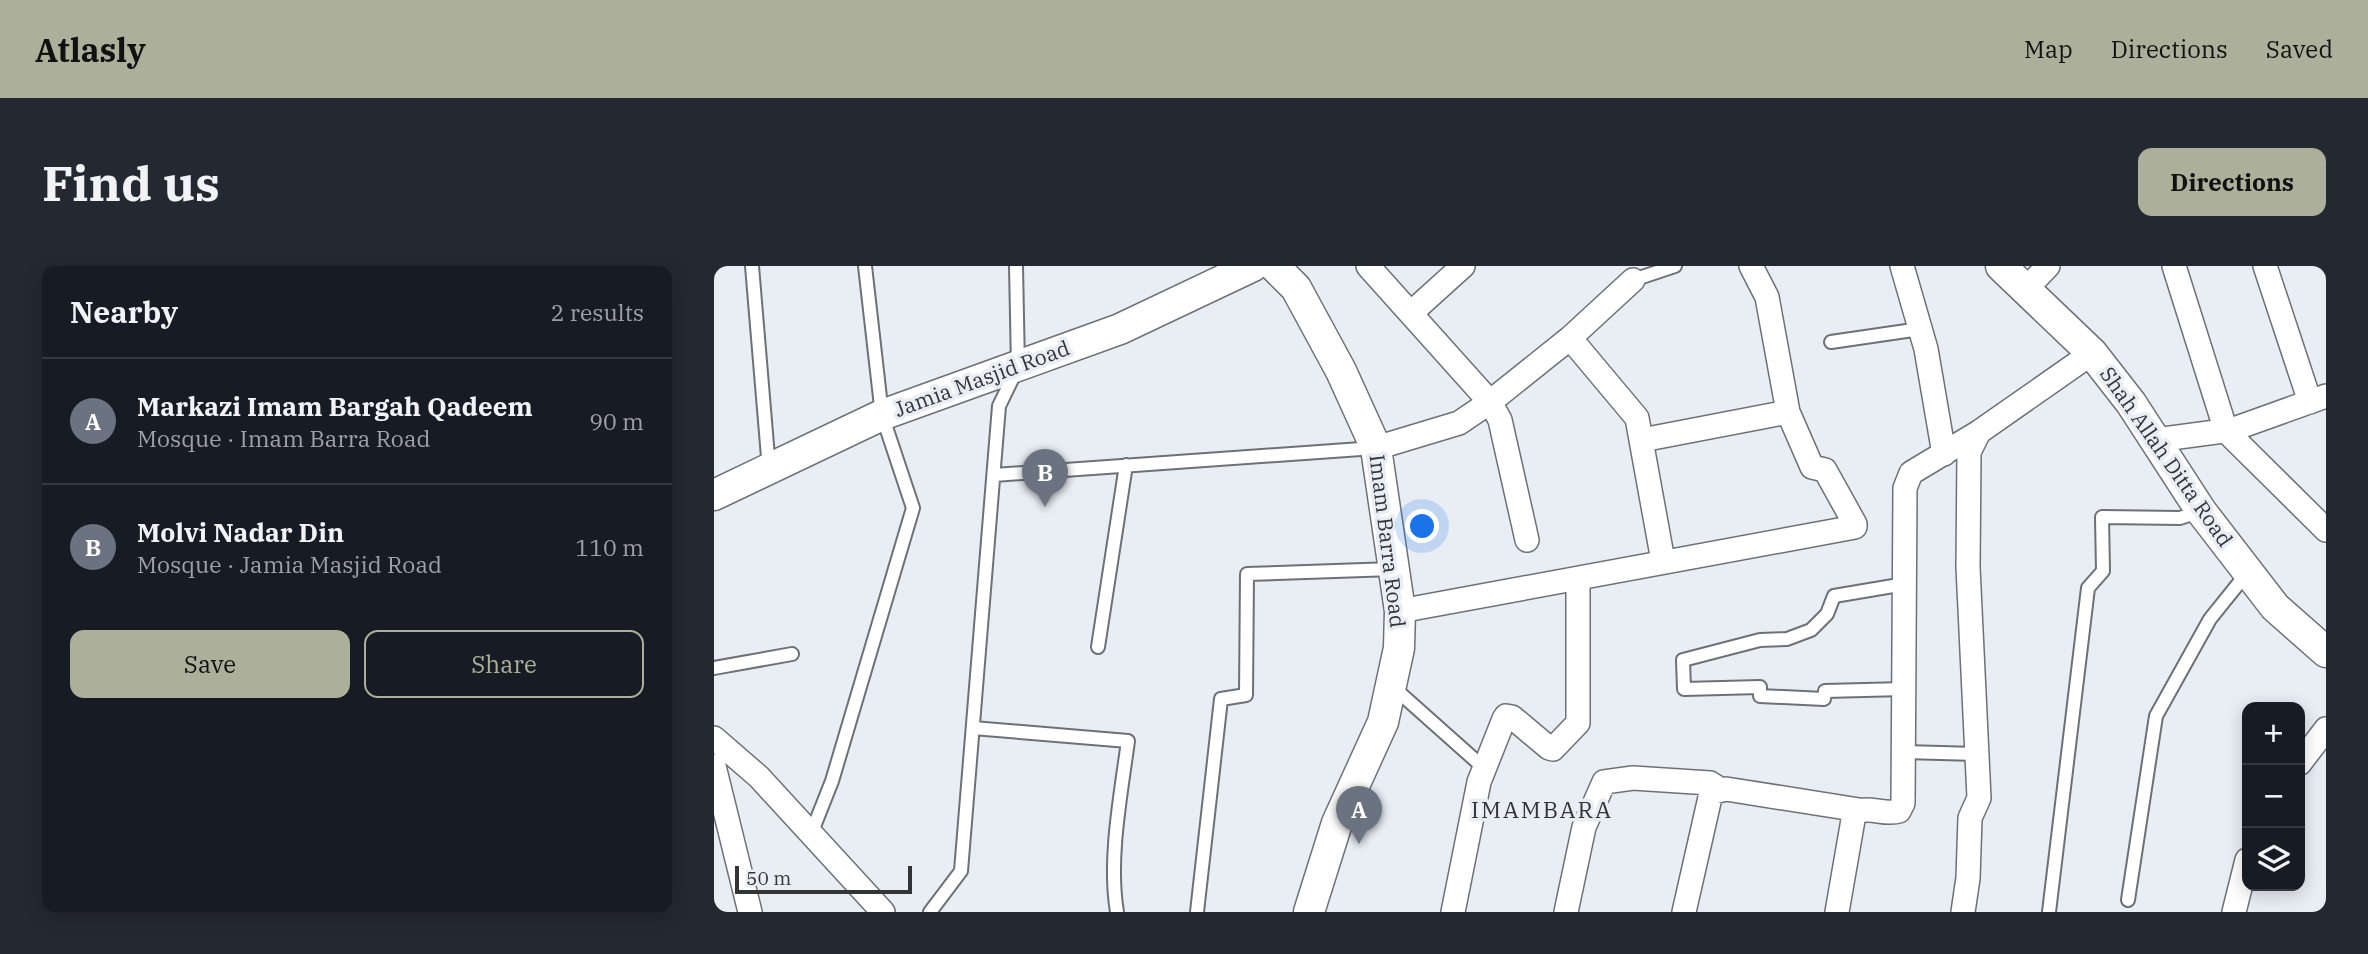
<!DOCTYPE html>
<html lang="en">
<head>
<meta charset="utf-8">
<style>
	:root { --surface:#171b24; --page:#242831; --text:#f1f3f6; --muted:#9ea1a6; --line:#363941; --accent:#acb09b }
	body { margin:0; font-family:"IBM Plex Serif",serif; background:var(--page); color:var(--text) }
	.controls { position:absolute; right:21px; bottom:21px; display:grid; overflow:hidden; border-radius:14px; box-shadow:0 4px 18px #0003 }
	.controls button { width:63px; height:63px; display:grid; place-items:center; padding:0; border:0; border-bottom:2px solid var(--line); background:var(--surface); color:var(--text); font:35px sans-serif }
	.scale { position:absolute; left:21px; bottom:18px; width:177px; box-sizing:border-box; padding-left:7px; border:4px solid #323436; border-top:0; font-size:19px; line-height:24px; white-space:nowrap; color:#323436; -webkit-text-stroke:5px #e9eef4; paint-order:stroke }
	.you { position:absolute; left:709px; top:261px; width:24px; height:24px; margin:-18px; border:5px solid #fff; border-radius:50%; background:#1a73e8; box-shadow:0 0 0 10px #1a73e833 }
	.badge { display:grid; place-items:center; width:46px; height:46px; border-radius:50%; background:var(--accent); color:#fff; font-size:23px; font-weight:700 }
	.pin { position:absolute; translate:-50% -58px; filter:drop-shadow(0 2px 4px #0008) }
	.pin::after { content:''; position:absolute; top:37px; width:24px; height:21px; background:inherit; clip-path:polygon(0 0,100% 0,50% 100%) }
	.list { margin:0; padding:0; list-style:none }
	h2 { display:flex; justify-content:space-between; align-items:center; height:91px; margin:0; padding:0 28px; font-size:30px }
	h2 small { font-size:23px; font-weight:400; color:var(--muted) }
	.list li { display:grid; grid-template-columns:46px 1fr auto; gap:21px; align-items:center; box-sizing:border-box; height:126px; padding:0 28px; border-top:2px solid var(--line) }
	.list b { display:block; font-size:26px; white-space:nowrap }
	.list p { margin:0; font-size:23px; white-space:nowrap; color:var(--muted) }
	.list em { font-size:23px; font-style:normal; color:var(--muted) }
	.actions { display:flex; gap:14px; padding:21px 28px }
	.actions a { flex:1; padding:16px 0; border:2px solid var(--accent); border-radius:14px; text-align:center; font-size:24px; color:var(--accent) }
	.actions .main { background:var(--accent); color:#111 }
	.icon { flex:none; width:38px; height:38px; fill:none; stroke:currentColor; stroke-width:2; stroke-linecap:round; stroke-linejoin:round }
	.map { position:relative; flex:none; width:1612px; height:646px; overflow:hidden; border-radius:14px }
	header { display:flex; align-items:center; gap:42px; box-sizing:border-box; height:98px; padding:0 35px; background:var(--accent); color:#111 }
	header strong { font-size:33px }
	nav { display:flex; gap:38px; margin-inline-start:auto; font-size:24px }
	.intro { display:flex; align-items:center; justify-content:space-between; box-sizing:border-box; height:168px; padding:0 42px }
	h1 { margin:0; font-size:49px }
	.button { padding:18px 32px; border-radius:14px; background:var(--accent); color:#111; font-size:24px; font-weight:700 }
	main { display:flex; gap:42px; padding:0 42px }
	aside { flex:1; background:var(--surface); border-radius:14px; box-shadow:0 4px 18px #0003 }
	.map>svg:first-child { display:block }
	.lines { fill:none; stroke-linecap:round; stroke-linejoin:round }
	.service-casing { stroke:#6d7176; stroke-width:16 }
	.minor-casing { stroke:#6d7176; stroke-width:26 }
	.tertiary-casing { stroke:#6d7176; stroke-width:33 }
	.service { stroke:#fff; stroke-width:12 }
	.minor { stroke:#fff; stroke-width:23 }
	.tertiary { stroke:#fff; stroke-width:30 }
	.labels { text-anchor:middle; stroke-width:7; stroke-linejoin:round; paint-order:stroke }
	.street-label { font-size:21px; fill:#323436; stroke:#e9eef4 }
	.neighbourhood-label { font-size:23px; letter-spacing:2px; fill:#323436; stroke:#e9eef4 }
</style>
</head>
<body>
<header>
<strong>Atlasly</strong>
<nav><a>Map</a><a>Directions</a><a>Saved</a></nav>
</header>
<div class="intro"><h1>Find us</h1><a class="button">Directions</a></div>
<main>
<aside>
<h2>Nearby<small>2 results</small></h2>
<ul class="list">
<li><span class="badge" style="background:#6b7280">A</span><div><b>Markazi Imam Bargah Qadeem</b><p>Mosque · Imam Barra Road</p></div><em>90 m</em></li>
<li><span class="badge" style="background:#6b7280">B</span><div><b>Molvi Nadar Din</b><p>Mosque · Jamia Masjid Road</p></div><em>110 m</em></li>
</ul>
<div class="actions"><a class="main">Save</a><a>Share</a></div>
</aside>
<div class="map">
<svg width="1612" height="646" viewBox="0 0 1612 646">
	<rect width="100%" height="100%" fill="#e9eef4"/>
	<g class="lines">
		<defs>
			<path id="service" d="M38 0 55 203
				M919 14 961 0
				M1117 76 1206 63
				M280 209 661 182
				M384 381 412 199
				M0 402 78 388
				M679 421 770 502
				M1190 423 1111 425 1110 433 1046 430V421L970 423 969 394 1046 374 1073 373 1097 364 1113 348 1120 330 1191 318
				M259 462 414 475C407 528 394 593 403 646
				M1190 486 1263 488
				M97 568 118 515 199 242 168 149 151 0
				M1414 634 1442 450 1496 353 1533 307
				M216 646 247 605 285 140 304 101 302 0
				M483 646 507 433 532 429 533 308 679 303
				M1335 646 1374 322 1389 305 1388 251 1466 252 1487 245"/>
			<path id="minor" d="M654 0 776 136 786 154 813 274
				M1188 0 1212 83 1230 188
				M1460 0 1512 165 1612 264
				M1551 0 1596 136
				M1312 23 1334 0
				M697 47 749 0
				M856 72 923 152 949 295
				M928 174 1074 146
				M1442 174 1517 164 1612 130
				M662 182 745 157 776 136 856 72 919 14
				M686 345 1141 261V258L1111 204 1098 201 1074 146 1053 31 1037 0
				M0 472 45 511 169 646
				M1586 497 1612 463
				M0 500 36 646
				M739 646 765 516 790 453 792 450 798 451 835 482 839 483 864 457V313
				M852 646 870 561 890 516 919 512 996 517 1007 524
				M970 646 997 527 1012 523 1145 544
				M1123 646 1140 548C1153 538 1170 550 1185 545L1189 537 1191 222 1197 207 1265 166 1378 87
				M1249 646 1254 612 1256 552 1265 532 1254 301 1255 186 1265 166
				M1520 646 1533 594"/>
			<path id="tertiary" d="M560 0 582 22 627 105 662 182 686 345 685 382 669 456 623 557 595 646
				M1287 0 1378 87 1417 137 1487 245 1561 341 1612 386
				M0 229 168 149 406 63 539 0"/>
		</defs>
		<use href="#service" class="service-casing"/>
		<use href="#minor" class="minor-casing"/>
		<use href="#tertiary" class="tertiary-casing"/>
		<use href="#service" class="service"/>
		<use href="#minor" class="minor"/>
		<use href="#tertiary" class="tertiary"/>
	</g>
	<g class="labels">
		<g class="street-label">
			<text transform="translate(268 113) rotate(-20)" y="7">Jamia Masjid Road</text>
			<text transform="translate(1452 191) rotate(55)" y="7">Shah Allah Ditta Road</text>
			<text transform="translate(673 275) rotate(83)" y="7">Imam Barra Road</text>
		</g>
		<g class="neighbourhood-label">
			<text x="828" y="552">IMAMBARA</text>
		</g>
	</g>
</svg>
<div class="controls">
<button>+</button>
<button>−</button>
<button><svg class="icon" aria-label="layers" viewBox="0 0 24 24"><path d="M12 4l9 5-9 5-9-5zM3 14l9 5 9-5"/></svg></button>
</div>
<div class="scale">50 m</div>
<div class="you"></div>
<div class="pin badge" style="left:645px;top:578px;background:#6b7280">A</div>
<div class="pin badge" style="left:331px;top:241px;background:#6b7280">B</div>
</div>
</main>
</body>
</html>
